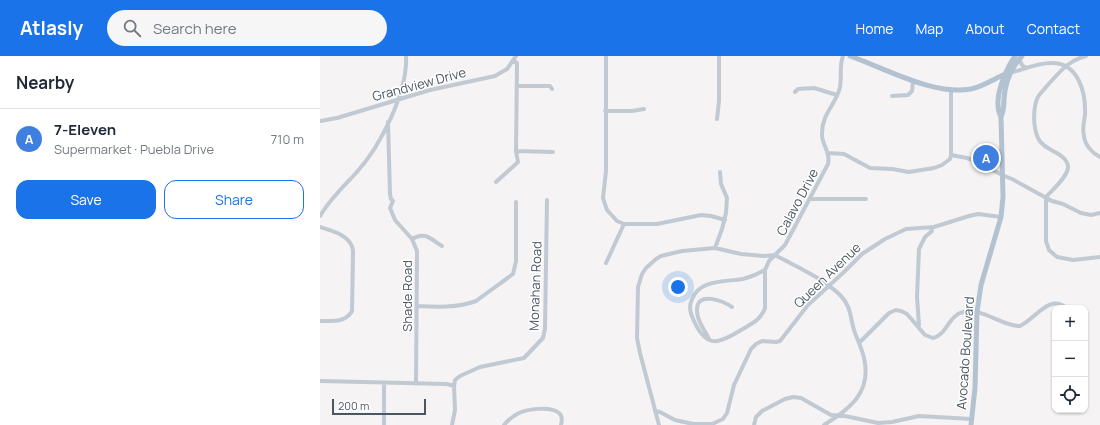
<!DOCTYPE html>
<html lang="en">
<head>
<meta charset="utf-8">
<style>
	:root { --surface:#fff; --page:#f6f6f7; --text:#1f2937; --muted:#747a83; --line:#e0e1e3; --accent:#1a73e8 }
	body { margin:0; font-family:Manrope,sans-serif; background:var(--page); color:var(--text) }
	.controls { position:absolute; right:12px; bottom:12px; display:grid; overflow:hidden; border-radius:8px; box-shadow:0 1px 3px #0004 }
	.controls button { width:36px; height:36px; display:grid; place-items:center; padding:0; border:0; border-bottom:1px solid var(--line); background:var(--surface); color:var(--text); font:20px sans-serif }
	.scale { position:absolute; left:12px; bottom:10px; width:94px; box-sizing:border-box; padding-left:4px; border:2px solid #4a5661; border-top:0; font-size:11px; line-height:14px; white-space:nowrap; color:#4a5661; -webkit-text-stroke:3px #fff; paint-order:stroke }
	.you { position:absolute; left:358px; top:231px; width:14px; height:14px; margin:-10px; border:3px solid #fff; border-radius:50%; background:#1a73e8; box-shadow:0 0 0 6px #1a73e833 }
	.badge { display:grid; place-items:center; width:26px; height:26px; border-radius:50%; background:var(--accent); color:#fff; font-size:13px; font-weight:700 }
	.pin { position:absolute; translate:-50% -50%; border:2px solid #fff; box-shadow:0 1px 4px #0006 }
	.list { margin:0; padding:0; list-style:none }
	h2 { display:flex; justify-content:space-between; align-items:center; height:52px; margin:0; padding:0 16px; font-size:17px }
	h2 small { font-size:13px; font-weight:400; color:var(--muted) }
	.list li { display:grid; grid-template-columns:26px 1fr auto; gap:12px; align-items:center; box-sizing:border-box; height:60px; padding:0 16px; border-top:1px solid var(--line) }
	.list b { display:block; font-size:15px; white-space:nowrap }
	.list p { margin:0; font-size:13px; white-space:nowrap; color:var(--muted) }
	.list em { font-size:13px; font-style:normal; color:var(--muted) }
	.actions { display:flex; gap:8px; padding:12px 16px }
	.actions a { flex:1; padding:9px 0; border:1px solid var(--accent); border-radius:12px; text-align:center; font-size:14px; color:var(--accent) }
	.actions .main { background:var(--accent); color:#fff }
	.icon { flex:none; width:22px; height:22px; fill:none; stroke:currentColor; stroke-width:2; stroke-linecap:round; stroke-linejoin:round }
	.map { position:relative; flex:none; width:780px; height:369px; overflow:hidden }
	header { display:flex; align-items:center; gap:24px; box-sizing:border-box; height:56px; padding:0 20px; background:var(--accent); color:#fff }
	header strong { font-size:19px }
	nav { display:flex; gap:22px; margin-inline-start:auto; font-size:14px }
	.search { width:280px; height:36px; background:var(--page); display:flex; align-items:center; gap:10px; box-sizing:border-box; padding:0 14px; border-radius:22px; color:var(--muted); font-size:15px }
	main { display:flex }
	aside { flex:1; background:var(--surface) }
	.map>svg:first-child { display:block }
	.lines { fill:none; stroke-linecap:round; stroke-linejoin:round }
	.minor { stroke:#c1cad2; stroke-width:4 }
	.major { stroke:#b3c2d1; stroke-width:5 }
	.labels { text-anchor:middle; stroke-width:3; stroke-linejoin:round; paint-order:stroke }
	.street-label { font-size:13px; fill:#4a5661; stroke:#fff }
</style>
</head>
<body>
<header>
<strong>Atlasly</strong>
<div class="search"><svg class="icon" aria-label="search" viewBox="0 0 24 24"><circle cx="10" cy="10" r="6"/><path d="M15 15l6 6"/></svg>Search here</div>
<nav><a>Home</a><a>Map</a><a>About</a><a>Contact</a></nav>
</header>
<main>
<aside>
<h2>Nearby<small></small></h2>
<ul class="list">
<li><span class="badge" style="background:#3f7fe0">A</span><div><b>7-Eleven</b><p>Supermarket · Puebla Drive</p></div><em>710 m</em></li>
</ul>
<div class="actions"><a class="main">Save</a><a>Share</a></div>
</aside>
<div class="map">
<svg width="780" height="369" viewBox="0 0 780 369">
	<rect width="100%" height="100%" fill="#f5f3f3"/>
	<g class="lines">
		<path class="minor" d="M286 0V115L283 142 287 154 297 165 304 168H337L381 159 391 160 405 164
			M766 0C748 4 738 18 726 31 723 35 719 38 717 43 713 54 713 71 718 82 723 95 746 96 748 110 749 120 732 134 726 141V185L729 194 737 201 753 204 780 201
			M699 3 702 9 706 12
			M689 17C702 14 717 7 731 7 758 6 766 36 765 59 764 66 762 73 764 80 765 89 772 97 780 101
			M197 30H230L232 33
			M475 36 478 33 494 32 517 39
			M572 40 588 39 592 35 593 25
			M285 55H312L324 53
			M397 63 399 45V0
			M0 65 17 62 110 34 175 20 187 13 196 0
			M68 66 70 138 71 143 73 145 70 152 75 164 92 183 97 195 96 328
			M196 95 233 96
			M508 97 524 98 550 112 572 113 589 116 614 112 622 109 630 103 631 99V33
			M631 99 647 102 656 105 682 119 692 123 732 145 743 148 761 157 771 159 780 157
			M176 126 198 106 196 95 197 7 194 5
			M490 143H546
			M0 160C10 143 23 131 36 117 60 91 88 36 86 0
			M0 171C13 175 32 180 33 195L32 255C25 267 12 265 0 265
			M92 183C105 175 111 183 122 190
			M395 192 402 173 406 157 407 142 401 128 400 116
			M286 207 304 168
			M445 214V252C441 264 431 268 421 274 400 287 387 293 375 267 371 259 368 252 372 243 380 223 405 226 423 223 431 221 438 218 445 214L449 205 455 199C477 211 503 222 521 240 532 251 530 264 535 277 538 285 542 293 544 302 552 336 530 353 504 369
			M97 250C117 251 137 252 156 245L193 218 196 205V146
			M599 269 597 241 599 193 605 181 612 175 611 171
			M389 283C385 274 377 266 377 255 376 234 403 245 412 251
			M539 287 569 257 576 254 581 255 587 258 605 279 613 282C626 279 628 262 640 257 660 249 680 270 700 270 714 264 730 237 746 252
			M0 325 127 328 134 330 135 354 132 369
			M64 327V369
			M134 330 135 324 140 320 160 311 204 302 223 282 225 273 227 144
			M335 355 340 356 355 364 373 368H392L403 363 407 357 414 329 431 293 436 288 442 285 456 286 460 285 488 249 524 216 542 198 565 183 586 173 614 171 649 160 658 158 681 161
			M184 369C188 364 193 360 199 357 207 353 231 350 239 357 243 360 242 365 241 369
			M339 369 320 297 317 282 318 231 322 218 326 212 336 203 341 200 362 195 395 192 421 198 444 200 455 199 465 189 508 108C511 96 501 88 502 77 502 57 517 47 520 31 522 20 519 10 523 0
			M434 369 436 361 442 355 465 343 473 341 481 342 511 359 525 360 558 367 572 366 599 360 651 363"/>
		<path class="major" d="M530 0C564 12 614 40 651 33 662 31 674 23 685 18
			M681 61C684 55 684 50 684 43 685 27 691 12 702 0
			M651 369 655 332 657 256 661 229 681 161 683 141 681 61C672 44 685 15 695 0"/>
	</g>
	<g class="labels">
		<g class="street-label">
			<text transform="translate(99 28) rotate(-15)" y="5">Grandview Drive</text>
			<text transform="translate(477 146) rotate(-62)" y="5">Calavo Drive</text>
			<text transform="translate(507 219) rotate(-44)" y="5">Queen Avenue</text>
			<text transform="translate(215 230) rotate(-88)" y="5">Monahan Road</text>
			<text transform="translate(87 240) rotate(-90)" y="5">Shade Road</text>
			<text transform="translate(645 297) rotate(-86)" y="5">Avocado Boulevard</text>
		</g>
	</g>
</svg>
<div class="controls">
<button>+</button>
<button>−</button>
<button><svg class="icon" aria-label="locate" viewBox="0 0 24 24"><circle cx="12" cy="12" r="6"/><path d="M12 2v4M12 18v4M2 12h4M18 12h4"/></svg></button>
</div>
<div class="scale">200 m</div>
<div class="you"></div>
<div class="pin badge" style="left:666px;top:102px;background:#3f7fe0">A</div>
</div>
</main>
</body>
</html>
